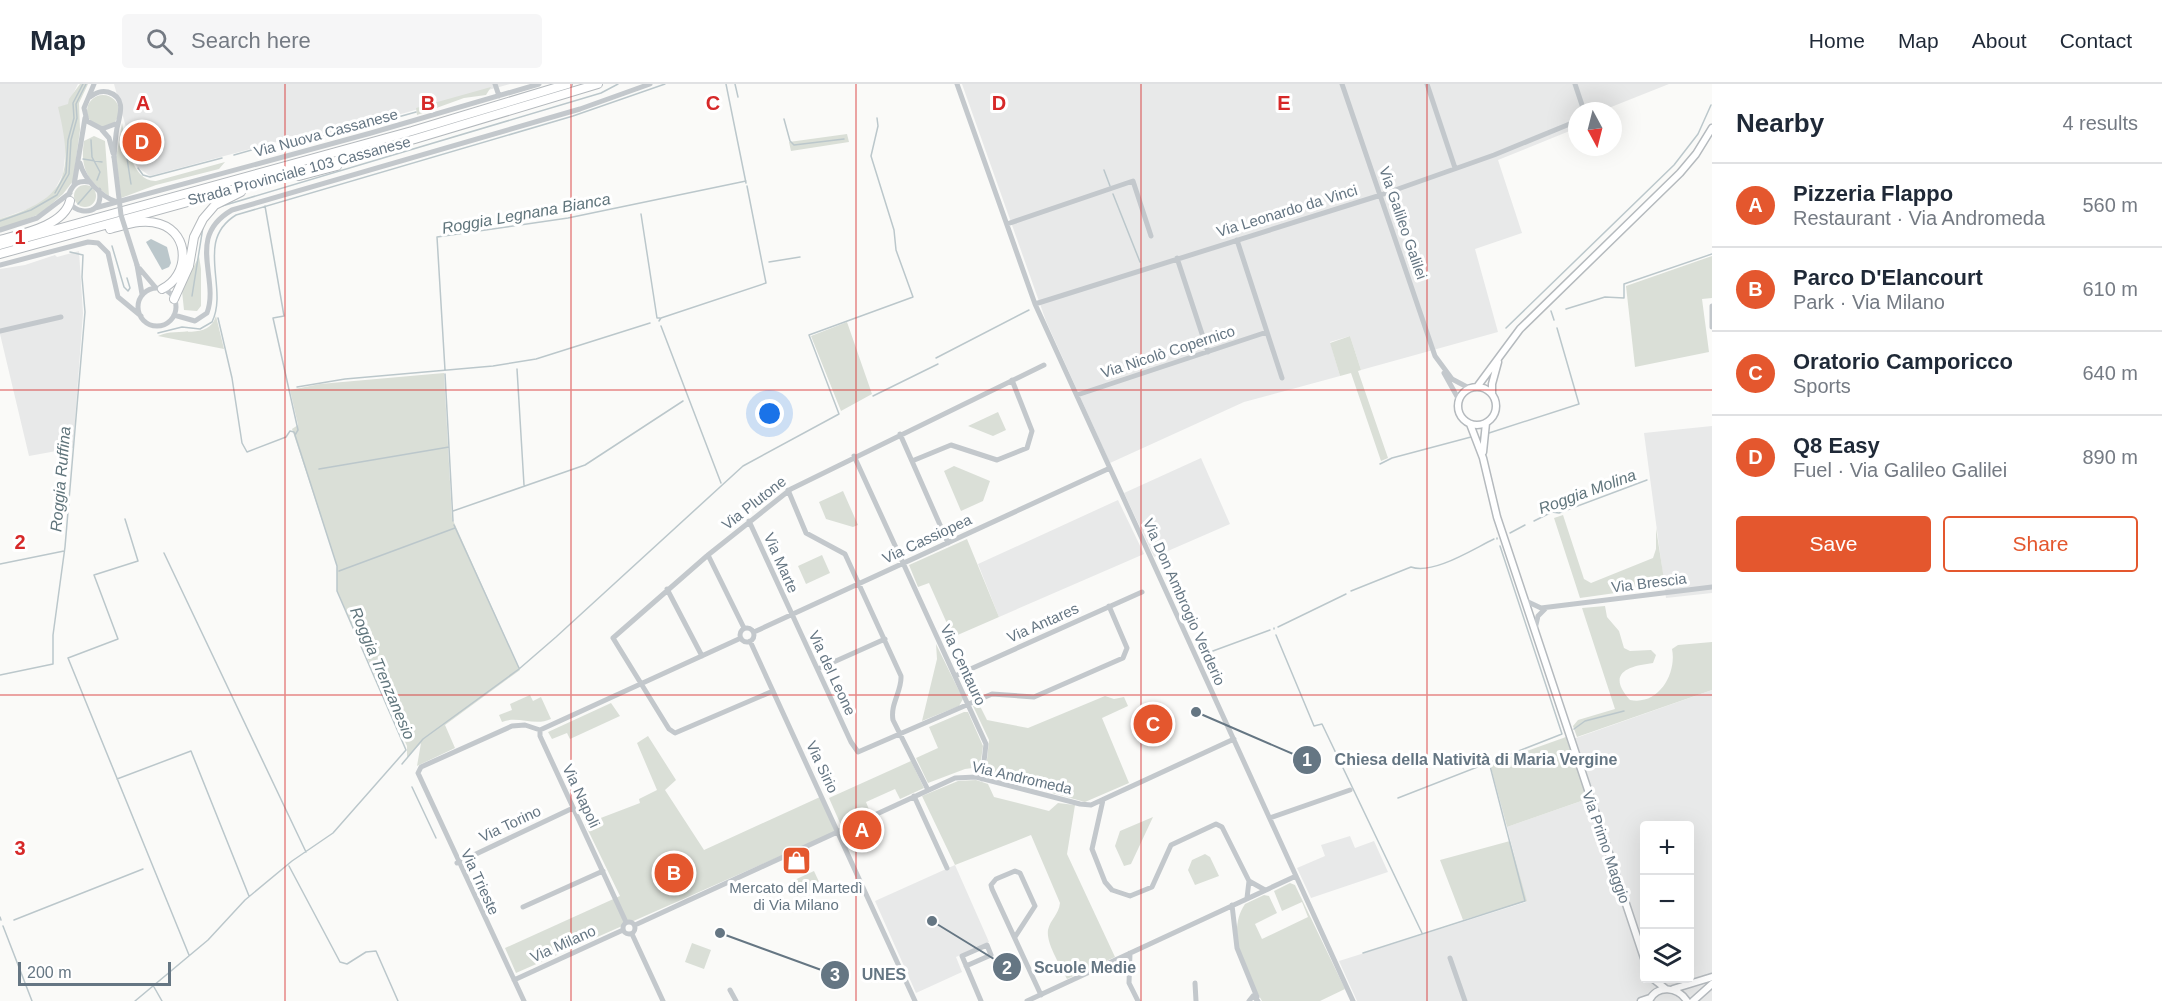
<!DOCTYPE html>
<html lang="en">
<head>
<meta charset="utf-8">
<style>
	:root { --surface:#fff; --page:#f6f6f7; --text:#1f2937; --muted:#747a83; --line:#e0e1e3; --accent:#e4572e }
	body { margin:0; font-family:Arial,sans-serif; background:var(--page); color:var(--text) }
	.controls { position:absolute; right:18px; bottom:18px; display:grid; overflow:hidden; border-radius:6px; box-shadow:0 6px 24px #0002 }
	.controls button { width:54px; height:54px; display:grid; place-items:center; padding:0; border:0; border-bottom:2px solid var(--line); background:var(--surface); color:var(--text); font:30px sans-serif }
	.compass { position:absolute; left:1568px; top:18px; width:54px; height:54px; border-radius:50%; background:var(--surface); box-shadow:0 6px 24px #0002; rotate:173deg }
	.scale { position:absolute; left:18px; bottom:15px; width:153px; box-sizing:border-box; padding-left:6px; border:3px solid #657683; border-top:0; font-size:16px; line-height:21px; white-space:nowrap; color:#657683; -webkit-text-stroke:4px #fff; paint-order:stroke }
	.you { position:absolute; left:770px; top:330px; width:21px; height:21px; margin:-15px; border:4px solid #fff; border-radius:50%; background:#1a73e8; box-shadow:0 0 0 9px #1a73e833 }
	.badge { display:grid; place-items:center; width:39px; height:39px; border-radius:50%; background:var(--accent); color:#fff; font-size:20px; font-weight:700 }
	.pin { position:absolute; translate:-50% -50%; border:3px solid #fff; box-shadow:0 2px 6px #0006 }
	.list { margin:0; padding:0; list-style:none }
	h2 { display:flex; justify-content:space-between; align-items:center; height:78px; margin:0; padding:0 24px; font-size:26px }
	h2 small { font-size:20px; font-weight:400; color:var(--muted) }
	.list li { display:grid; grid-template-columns:39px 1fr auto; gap:18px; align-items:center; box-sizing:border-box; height:84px; padding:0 24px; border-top:2px solid var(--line) }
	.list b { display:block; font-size:22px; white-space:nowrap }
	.list p { margin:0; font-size:20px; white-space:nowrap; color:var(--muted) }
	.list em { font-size:20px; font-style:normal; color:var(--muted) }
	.actions { display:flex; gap:12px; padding:18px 24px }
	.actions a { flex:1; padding:14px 0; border:2px solid var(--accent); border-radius:6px; text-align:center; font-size:21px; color:var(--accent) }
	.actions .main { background:var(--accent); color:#fff }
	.icon { flex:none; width:33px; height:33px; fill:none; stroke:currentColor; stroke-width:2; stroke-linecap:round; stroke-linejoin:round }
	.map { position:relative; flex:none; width:1712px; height:917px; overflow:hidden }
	header { display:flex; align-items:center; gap:36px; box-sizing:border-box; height:84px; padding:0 30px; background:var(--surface); border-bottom:2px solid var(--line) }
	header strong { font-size:28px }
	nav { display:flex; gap:33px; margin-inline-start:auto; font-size:21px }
	.search { width:420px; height:54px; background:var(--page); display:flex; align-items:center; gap:15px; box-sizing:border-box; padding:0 21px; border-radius:6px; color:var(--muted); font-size:22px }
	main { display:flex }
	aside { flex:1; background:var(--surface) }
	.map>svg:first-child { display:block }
	.built { fill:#e8e9e9; fill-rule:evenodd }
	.green { fill:#dadfd7 }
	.water { fill:#bbc7cb }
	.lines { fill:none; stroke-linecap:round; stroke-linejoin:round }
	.stream { stroke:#bbc7cb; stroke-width:1.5 }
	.major-casing { stroke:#b5babe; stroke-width:9 }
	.highway-casing { stroke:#b4b9bd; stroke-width:10 }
	.minor { stroke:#c3c8cc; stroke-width:5 }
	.major { stroke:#fff; stroke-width:6 }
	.highway { stroke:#fff; stroke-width:8 }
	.minor-bridge { stroke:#c3c8cc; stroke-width:5 }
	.grid { fill:none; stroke:#d62828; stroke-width:1.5; stroke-opacity:0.55 }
	.labels { text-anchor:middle; stroke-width:6; stroke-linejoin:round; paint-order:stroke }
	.street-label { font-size:15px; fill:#657683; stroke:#fff }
	.poi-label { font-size:15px; fill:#657683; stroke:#fff }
	.water-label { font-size:16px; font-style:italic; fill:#60757c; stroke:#fff }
	.grid-label { font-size:20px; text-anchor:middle; font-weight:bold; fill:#d62828; stroke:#fff; stroke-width:6; stroke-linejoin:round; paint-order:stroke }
	.leader { fill:none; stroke:#657683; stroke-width:2 }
	.callout-dot { fill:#657683; stroke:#fff; stroke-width:2 }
	.mark-label { font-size:18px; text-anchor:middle; font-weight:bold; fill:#fff }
	.callout-label { font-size:16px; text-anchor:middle; font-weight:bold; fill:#657683; stroke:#fff; stroke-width:6; stroke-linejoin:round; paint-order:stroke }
</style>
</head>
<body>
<header>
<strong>Map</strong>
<div class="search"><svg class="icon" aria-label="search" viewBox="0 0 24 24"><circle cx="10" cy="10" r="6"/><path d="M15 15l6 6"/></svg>Search here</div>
<nav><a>Home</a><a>Map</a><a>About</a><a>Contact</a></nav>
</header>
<main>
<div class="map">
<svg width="1712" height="917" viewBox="0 0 1712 917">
	<rect width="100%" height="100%" fill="#fafaf8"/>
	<path class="built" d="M0 0H78L72 12 63 90 52 111 33 123 0 135Z
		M114 0H510L328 50 310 49 150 92 137 83Z
		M962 0H1669L1601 27H1577V44L1498 76 1522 149 1475 165 1498 248 1361 286 1350 252 1330 258 1340 292 1244 318 1110 379 1046 237Z
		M79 167 83 229 73 364 29 372 0 250V185L25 181 55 171 57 173Z
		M1712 342V509L1666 514 1644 349Z
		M1201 374 1230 440 1154 473 1124 409Z
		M1118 416 1144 470 999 533 978 480Z
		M1712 606V917H1357L1339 877 1526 818 1507 743 1590 714 1596 716 1573 655ZM1644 742H1690V894H1644Z
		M1350 752 1355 764 1374 757 1388 788 1311 814 1297 784 1325 772 1321 761Z
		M955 781 989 858 956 873 962 888 916 909 875 817Z"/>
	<path class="green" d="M80 0H88L79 19 80 46 73 97 63 110 40 130 0 145V135C68 114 74 90 58 23L68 20 69 15Z
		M491 3 486 11 464 14 417 31 416 24Z
		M87 27a16 16 0 1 1 32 0a16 16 0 1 1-32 0Z
		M122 39C126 58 132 98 156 97L225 78 219 85 156 101 121 114 116 74Z
		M847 50 849 58 791 67 789 58Z
		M94 52 105 57 109 112C87 96 80 84 84 57Z
		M74 112a11 11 0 1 1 22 0a11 11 0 1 1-22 0Z
		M199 172 201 185V222L197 227 184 226 182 207Z
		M1712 172V214L1702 215 1709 268 1635 283 1626 202Z
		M216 232 224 265 158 252C179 242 208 257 216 232Z
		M847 238 872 310 841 327 811 252Z
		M1350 252 1361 286 1358 287 1388 374 1381 377 1351 289 1340 292 1330 259Z
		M444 289 452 434 520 586 445 641 455 664 417 682 421 659 407 674V662L337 507V482L292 345 298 341 290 306 320 300Z
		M998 328 1006 346 993 352 968 342Z
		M954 382 990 397 983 417 961 427 944 387Z
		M843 407 858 441 853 443 826 435 819 418Z
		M1563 431 1584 495 1591 499 1653 474 1656 465V444L1665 502 1580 514 1554 434Z
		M967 455 999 533 953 553 929 499 918 503 909 481Z
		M822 471 830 489 806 500 798 482Z
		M1605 522 1607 533 1619 547 1624 564 1630 567 1651 566 1656 571 1653 579C1630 582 1605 588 1630 616 1659 622 1677 589 1672 565L1678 561 1712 558V606L1577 653 1573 642 1578 636 1615 625 1582 524Z
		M936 560 963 615 959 622 922 637 937 575Z
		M530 611 533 617 541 613 551 635C534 643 518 631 502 638L499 631 512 626 510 620Z
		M1105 612 1114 615 1124 613 1128 622 1102 634 1129 699 1085 718 990 692 986 686 989 656 973 622 979 620 987 636 1028 644Z
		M1156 618 1171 653 1149 662 1134 628Z
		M611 619 620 632 570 655 567 649 552 655 548 648Z
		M964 628H968L983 662 980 683 965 685 928 699 916 674 938 664 929 643Z
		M648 652 676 696 665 706 704 766 820 713 837 747 516 889 505 864 620 812 585 740 640 719 639 715 657 706 637 659Z
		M1566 653 1587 715 1507 743 1490 680Z
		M911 677 924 704 900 715 895 705 866 718 870 728 844 741 840 739 829 714Z
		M976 696 988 700 994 713 1049 727 1058 719 1075 721 1067 770 1115 873 1067 895C1061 882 1046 860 1048 846 1050 836 1059 830 1060 819L1031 751 955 781 922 712 958 697Z
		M1153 733 1131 780 1124 782 1115 762 1120 747Z
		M1510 757 1527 817 1463 836 1440 776Z
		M1205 770 1210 773 1219 792 1195 801 1188 786 1192 776Z
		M814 787 820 800 797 812 790 798Z
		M1290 799 1295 801 1345 905 1320 917H1262C1247 890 1225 849 1245 820L1264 811 1269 812 1277 829 1255 840 1262 855 1308 833 1302 818 1282 827 1274 807Z
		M692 859 711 866 704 885 685 878Z"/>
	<path class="water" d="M151 155 167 163 171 179 169 183 162 186 146 158Z"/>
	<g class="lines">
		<path class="stream" d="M726 0 746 99
			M735 0 738 13
			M784 35 790 57 794 61 844 55
			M123 49 131 100
			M91 56 92 73 100 88 97 96
			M279 58 305 51 330 52 416 28
			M234 71 269 61
			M83 75 102 78
			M138 84 143 91 150 93 222 74
			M1104 86 1110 102
			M55 109 66 89 68 56 74 34 73 19 83 0
			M1113 110 1140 178
			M78 120 92 104
			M222 122 601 9 618 0
			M265 122 284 232 273 234 298 346 295 351
			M641 130 657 234H660
			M0 137 31 126 57 111 69 90 71 56 77 34 76 20 86 0
			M112 162 124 203 128 207 130 204 127 194
			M769 178 800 173
			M192 212 203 143
			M1566 225 1605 213 1624 214V200L1712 170
			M1551 227 1554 236
			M659 237 661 234 766 199 747 102
			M661 242 721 399
			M1506 244 1674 81 1698 50 1711 21
			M158 249 182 243 200 245 212 238C229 203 194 157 236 131L573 32 665 0
			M936 274 1029 226
			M517 285 524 401
			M445 286 437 153 568 134 746 97
			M445 290 453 437
			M297 303 345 295 493 282 536 275 650 239
			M873 312 938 280
			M1489 349 1579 320 1557 244
			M1380 380 1392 374 1471 353
			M319 385 449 363
			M453 427 585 381 683 317
			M125 435 138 477 94 491 118 555 68 574 189 871
			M1534 437 1552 428 1559 429 1647 396
			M454 441 519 584
			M1510 449 1525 441
			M1497 454V455
			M164 469 306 768
			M0 480 64 467
			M339 487 455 444
			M1351 507 1411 483C1433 491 1473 465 1494 455
			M1278 543 1346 510
			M1274 544V545
			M1276 551 1314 642 1322 640 1422 849
			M1202 571 1270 546
			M0 591 53 580V551L65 463 85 228 82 193 83 171 70 168
			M1574 645 1585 637 1624 627
			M402 680 423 655 519 585 556 553 743 382 839 330 809 251 913 213 896 166 894 146 871 72 878 42 877 34
			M117 695 191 667 249 812
			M412 703 436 754
			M1398 714 1562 650 1500 462
			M289 782 340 878 347 880 366 868 376 867 398 917
			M0 833 1 836
			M14 836 143 785
			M3 842 32 917
			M1363 869 1525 817 1489 678
			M154 903 162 917
			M135 917 208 856 245 816 292 777 333 749 406 666 337 507V482L294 348 290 347 286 353 247 368 242 359 232 294 218 234"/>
		<defs>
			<path id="major" d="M1458 322a19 19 0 1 1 38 0a19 19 0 1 1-38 0Z
				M1477 303 1520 245 1680 89 1696 70 1712 44
				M1492 309V300L1498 278
				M1470 340 1483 374 1497 433 1644 874
				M1483 368 1486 339
				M1652 894 1666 905
				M1673 905 1712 893
				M1641 917 1650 914
				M1649 917C1657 900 1678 903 1687 917
				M1693 917 1712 900"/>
			<path id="highway" d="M299 92 337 82
				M110 145C126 141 143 134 160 140 191 150 189 192 162 205
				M0 156C21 150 64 142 70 117
				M0 161 412 47 568 0
				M0 170 415 55 598 0
				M174 215 189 182 194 153 203 135 215 121 241 108"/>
		</defs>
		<use href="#major" class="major-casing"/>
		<use href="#highway" class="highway-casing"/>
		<path class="minor" d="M94 0 84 24 87 37 102 45 118 39
			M495 0 499 12
			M957 0 1035 220 1353 917
			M1342 0 1435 272 1452 295 1469 304
			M1427 0 1455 84
			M1575 0 1584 27
			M90 13C96 9 101 6 108 8 125 13 121 28 118 40 115 50 115 63 114 73
			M102 46 109 54 113 69
			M80 79C84 95 101 113 117 118
			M89 98C83 97 76 97 72 104 55 128 107 140 99 106
			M74 101 85 34
			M95 124 371 49 539 0
			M1007 140 1133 97 1151 152
			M0 146 37 134 70 109
			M1237 156 1282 294
			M1177 174 1208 268
			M0 181 88 158 98 159 108 169 118 213 141 232
			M137 181 142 210
			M140 185 156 204
			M138 223a19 19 0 1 1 38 0a19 19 0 1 1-38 0Z
			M1035 220 1381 111 1494 71 1577 37
			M1712 222V243
			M174 231 195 237 207 229C220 194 185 153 232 126L580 25 650 0
			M0 247 61 233
			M1444 289 1459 316
			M1077 311 1267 248
			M900 350 948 459
			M854 372 986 660 982 695
			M912 377 951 361 997 376 1027 364 1032 347 1012 296
			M788 406 806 449 845 470 901 592C902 607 890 620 893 636L928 706
			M749 437 851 658 858 668 992 610 1034 613 1123 574 1127 564 1109 522
			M708 471 744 544
			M667 505 702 572
			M1526 517 1541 524 1712 503
			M740 551a7 7 0 1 1 14 0a7 7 0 1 1-14 0Z
			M1535 545 1538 532 1545 525
			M754 548 1110 384
			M750 557 915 917
			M818 585 885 555
			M955 592 1142 508
			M773 607 675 649 669 645 613 554 708 471 791 405 1044 281
			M540 646 741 554
			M540 646V652L626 838
			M914 712 947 784
			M1103 716 1092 765 1105 798 1112 806 1130 812 1152 803 1171 761 1216 740 1222 743 1249 797 1265 806
			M1270 734 1350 706
			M457 779 573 724
			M1247 814 1249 797
			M1232 821 1237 864 1257 913
			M523 823 603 787
			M623 844a6 6 0 1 1 12 0a6 6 0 1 1-12 0Z
			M635 841 955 694 976 693 1080 720 1091 721 1234 655
			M632 850 663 917
			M1015 853 1035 822 1020 789 1015 787 996 795 991 801 992 805 1041 911
			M1130 869 1129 899 1138 917
			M1450 874 1465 917
			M966 882 991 871 987 861 962 872 981 917
			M514 896 623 846
			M1195 899 1196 917
			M730 906 736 917
			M524 917 418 689 421 683 512 642 525 641 540 646
			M1027 917 1296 792
			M1249 917 1253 912 1258 917"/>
		<use href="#major" class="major"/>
		<use href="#highway" class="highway"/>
		<path class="minor-bridge" d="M114 73 121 131 137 181"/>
	</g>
	<path class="grid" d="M285 0V917M571 0V917M856 0V917M1141 0V917M1427 0V917M0 306H1712M0 611H1712"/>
	<defs>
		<symbol id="shop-square" viewBox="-11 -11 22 22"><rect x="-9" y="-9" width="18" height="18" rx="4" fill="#e4572e" stroke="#fff"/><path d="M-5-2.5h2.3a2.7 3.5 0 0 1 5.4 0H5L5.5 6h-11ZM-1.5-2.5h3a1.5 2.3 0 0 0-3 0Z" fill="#fff"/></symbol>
	</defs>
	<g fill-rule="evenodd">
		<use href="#shop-square" x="780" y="760" width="33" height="33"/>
	</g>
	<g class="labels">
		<g class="street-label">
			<text transform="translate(326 49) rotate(-15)" y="5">Via Nuova Cassanese</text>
			<text transform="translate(299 87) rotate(-15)" y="5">Strada Provinciale 103 Cassanese</text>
			<text transform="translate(1287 127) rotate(-17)" y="5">Via Leonardo da Vinci</text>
			<text transform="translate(1403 139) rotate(71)" y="5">Via Galileo Galilei</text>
			<text transform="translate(1168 268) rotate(-18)" y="5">Via Nicolò Copernico</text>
			<text transform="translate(754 419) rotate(-38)" y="5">Via Plutone</text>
			<text transform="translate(927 455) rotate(-25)" y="5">Via Cassiopea</text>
			<text transform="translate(781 479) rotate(66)" y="5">Via Marte</text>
			<text transform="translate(1649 499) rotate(-7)" y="5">Via Brescia</text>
			<text transform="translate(1184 518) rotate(66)" y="5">Via Don Ambrogio Verderio</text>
			<text transform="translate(1043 539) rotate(-24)" y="5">Via Antares</text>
			<text transform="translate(963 581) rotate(65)" y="5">Via Centauro</text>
			<text transform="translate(832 589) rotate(65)" y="5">Via del Leone</text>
			<text transform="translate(822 683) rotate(65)" y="5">Via Sirio</text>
			<text transform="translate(1022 694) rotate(13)" y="5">Via Andromeda</text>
			<text transform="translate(581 712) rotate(65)" y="5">Via Napoli</text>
			<text transform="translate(510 740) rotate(-25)" y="5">Via Torino</text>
			<text transform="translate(1606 763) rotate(71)" y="5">Via Primo Maggio</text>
			<text transform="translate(480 798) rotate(65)" y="5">Via Trieste</text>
			<text transform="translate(563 860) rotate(-24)" y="5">Via Milano</text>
		</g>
		<g class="poi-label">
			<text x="796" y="809">Mercato del Martedì<tspan x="796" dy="17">di Via Milano</tspan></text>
		</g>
		<g class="water-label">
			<text transform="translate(526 129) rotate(-10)" y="6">Roggia Legnana Bianca</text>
			<text transform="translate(60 395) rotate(-85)" y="6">Roggia Ruffina</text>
			<text transform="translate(1587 407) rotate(-20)" y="6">Roggia Molina</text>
			<text transform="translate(383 589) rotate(67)" y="6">Roggia Trenzanesio</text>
		</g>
	</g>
	<g class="grid-label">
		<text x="143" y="26">A</text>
		<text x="428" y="26">B</text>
		<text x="713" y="26">C</text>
		<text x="999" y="26">D</text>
		<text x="1284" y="26">E</text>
		<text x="20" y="160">1</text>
		<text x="20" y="465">2</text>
		<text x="20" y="771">3</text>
	</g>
	<path class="leader" d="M1196 628L1307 676M932 837L1007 883M720 849L835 891"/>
	<g class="callout-dot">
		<circle cx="1196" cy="628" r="6"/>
		<circle cx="932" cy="837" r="6"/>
		<circle cx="720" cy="849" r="6"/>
		<circle cx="1307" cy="676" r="15"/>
		<circle cx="1007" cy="883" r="15"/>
		<circle cx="835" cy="891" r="15"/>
	</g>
	<g class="mark-label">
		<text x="1307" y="682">1</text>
		<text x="1007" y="890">2</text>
		<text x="835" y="897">3</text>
	</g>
	<g class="callout-label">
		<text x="1476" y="681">Chiesa della Natività di Maria Vergine</text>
		<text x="1085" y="889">Scuole Medie</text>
		<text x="884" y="896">UNES</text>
	</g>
</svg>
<div class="controls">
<button>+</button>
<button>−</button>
<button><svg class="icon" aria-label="layers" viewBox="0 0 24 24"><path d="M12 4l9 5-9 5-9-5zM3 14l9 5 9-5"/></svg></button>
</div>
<svg class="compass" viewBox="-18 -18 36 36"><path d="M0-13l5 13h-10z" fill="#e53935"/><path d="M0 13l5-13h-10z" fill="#747a83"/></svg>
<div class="scale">200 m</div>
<div class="you"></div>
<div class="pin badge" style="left:862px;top:746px">A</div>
<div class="pin badge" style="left:674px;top:789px">B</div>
<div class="pin badge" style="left:1153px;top:640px">C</div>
<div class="pin badge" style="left:142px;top:58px">D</div>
</div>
<aside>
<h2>Nearby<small>4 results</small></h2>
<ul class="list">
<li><span class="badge">A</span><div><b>Pizzeria Flappo</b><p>Restaurant · Via Andromeda</p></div><em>560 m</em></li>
<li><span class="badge">B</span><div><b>Parco D'Elancourt</b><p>Park · Via Milano</p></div><em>610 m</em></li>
<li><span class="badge">C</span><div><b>Oratorio Camporicco</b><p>Sports</p></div><em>640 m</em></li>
<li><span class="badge">D</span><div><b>Q8 Easy</b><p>Fuel · Via Galileo Galilei</p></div><em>890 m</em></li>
</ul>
<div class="actions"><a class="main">Save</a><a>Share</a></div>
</aside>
</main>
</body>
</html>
